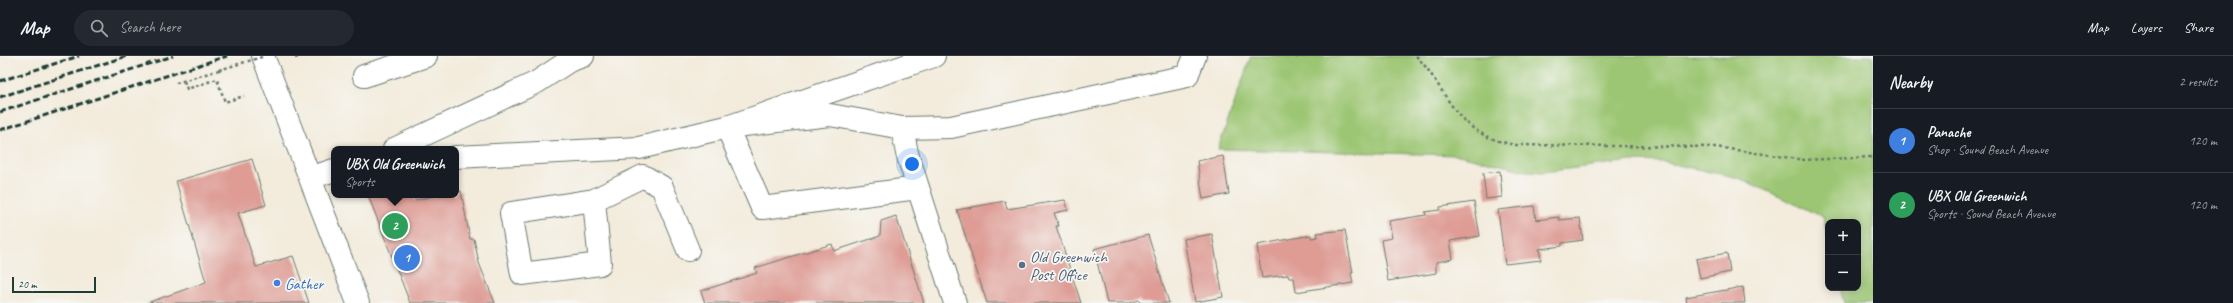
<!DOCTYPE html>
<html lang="en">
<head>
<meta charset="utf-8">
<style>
	:root { --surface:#171b24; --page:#242831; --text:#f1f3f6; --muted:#9ea1a6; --line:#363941; --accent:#2563eb }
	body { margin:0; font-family:Caveat,sans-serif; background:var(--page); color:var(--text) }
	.controls { position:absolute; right:12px; bottom:12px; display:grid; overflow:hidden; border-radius:8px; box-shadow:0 2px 10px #0003 }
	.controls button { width:36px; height:36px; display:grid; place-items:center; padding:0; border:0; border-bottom:1px solid var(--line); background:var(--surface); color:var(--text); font:20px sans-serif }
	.scale { position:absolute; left:12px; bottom:10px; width:84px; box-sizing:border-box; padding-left:4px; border:2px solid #1f3d34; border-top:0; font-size:11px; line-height:14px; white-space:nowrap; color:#1f3d34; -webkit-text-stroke:3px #f6f6f2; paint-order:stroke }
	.you { position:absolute; left:912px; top:108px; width:14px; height:14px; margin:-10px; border:3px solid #fff; border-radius:50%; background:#1a73e8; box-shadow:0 0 0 6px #1a73e833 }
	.badge { display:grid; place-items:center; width:26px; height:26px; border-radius:50%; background:var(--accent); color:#fff; font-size:13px; font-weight:700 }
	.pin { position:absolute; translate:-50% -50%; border:2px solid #fff; box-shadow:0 1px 4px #0006 }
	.popup { position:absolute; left:331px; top:90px; width:128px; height:52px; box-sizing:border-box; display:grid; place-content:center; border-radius:8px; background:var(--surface); filter:drop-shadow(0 1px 3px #0005); font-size:13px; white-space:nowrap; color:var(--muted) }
	.popup b { font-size:15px; color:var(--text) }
	.popup::after { content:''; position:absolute; left:50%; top:100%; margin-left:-8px; border:8px solid transparent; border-top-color:var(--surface) }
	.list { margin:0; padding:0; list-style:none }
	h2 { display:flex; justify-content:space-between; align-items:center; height:52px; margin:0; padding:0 16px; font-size:17px }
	h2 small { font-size:13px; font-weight:400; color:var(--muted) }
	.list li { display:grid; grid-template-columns:26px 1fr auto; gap:12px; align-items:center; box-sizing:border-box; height:64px; padding:0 16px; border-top:1px solid var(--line) }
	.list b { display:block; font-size:15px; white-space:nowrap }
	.list p { margin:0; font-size:13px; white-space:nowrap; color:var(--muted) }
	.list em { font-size:13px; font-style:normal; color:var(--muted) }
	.icon { flex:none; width:22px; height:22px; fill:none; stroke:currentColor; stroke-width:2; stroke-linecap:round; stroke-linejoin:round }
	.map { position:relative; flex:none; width:1873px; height:247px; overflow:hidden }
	header { display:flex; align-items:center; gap:24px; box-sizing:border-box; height:56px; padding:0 20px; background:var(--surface); border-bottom:1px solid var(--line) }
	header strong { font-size:19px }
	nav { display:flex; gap:22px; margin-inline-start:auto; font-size:14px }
	.search { width:280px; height:36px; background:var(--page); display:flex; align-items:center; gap:10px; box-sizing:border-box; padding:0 14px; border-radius:22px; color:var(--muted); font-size:15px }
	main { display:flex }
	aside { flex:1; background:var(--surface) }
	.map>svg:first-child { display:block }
	.green { fill:#9cc673; stroke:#5e8254 }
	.building { fill:#de9c95 }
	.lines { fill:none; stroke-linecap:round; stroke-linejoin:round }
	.minor-casing { stroke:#697a6e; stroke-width:24 }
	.path { stroke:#697a6e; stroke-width:2.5; stroke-dasharray:3 3; stroke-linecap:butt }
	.minor { stroke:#fff; stroke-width:22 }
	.rail { stroke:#1f3d34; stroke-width:3; stroke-dasharray:6 3; stroke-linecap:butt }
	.path-bridge { stroke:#697a6e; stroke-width:2.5; stroke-dasharray:3 3; stroke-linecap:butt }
	.service-dot { fill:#5c6f8a; stroke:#f6f6f2; stroke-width:1.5 }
	.shop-dot { fill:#3f7fe0; stroke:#f6f6f2; stroke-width:1.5 }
	.labels { text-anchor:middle; stroke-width:3.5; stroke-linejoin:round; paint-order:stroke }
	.service-label { font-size:16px; fill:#4e5e75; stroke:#f6f6f2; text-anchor:start }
	.shop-label { font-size:16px; fill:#366cbe; stroke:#f6f6f2; text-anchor:start }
</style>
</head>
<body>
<header>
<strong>Map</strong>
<div class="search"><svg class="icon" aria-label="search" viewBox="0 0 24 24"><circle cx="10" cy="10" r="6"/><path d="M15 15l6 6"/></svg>Search here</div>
<nav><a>Map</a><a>Layers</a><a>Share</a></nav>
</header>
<main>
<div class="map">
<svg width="1873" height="247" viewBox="0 0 1873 247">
	<rect width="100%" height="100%" fill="#f6f6f2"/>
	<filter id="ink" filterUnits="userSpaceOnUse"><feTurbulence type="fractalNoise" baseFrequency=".025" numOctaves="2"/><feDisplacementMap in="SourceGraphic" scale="8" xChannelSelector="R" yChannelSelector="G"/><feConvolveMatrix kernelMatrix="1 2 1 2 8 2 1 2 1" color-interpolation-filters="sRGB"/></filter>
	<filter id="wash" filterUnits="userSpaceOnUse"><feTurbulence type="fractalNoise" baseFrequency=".012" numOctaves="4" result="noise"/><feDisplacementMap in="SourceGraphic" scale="16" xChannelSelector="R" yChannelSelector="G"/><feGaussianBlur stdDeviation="0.9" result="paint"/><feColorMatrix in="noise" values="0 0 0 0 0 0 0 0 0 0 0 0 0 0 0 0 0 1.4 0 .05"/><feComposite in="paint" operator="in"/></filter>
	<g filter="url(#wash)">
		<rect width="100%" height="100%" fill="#f3ebdb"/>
		<path class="green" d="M1251 0H1873V247H1844L1840 232H1858V166H1828V182L1823 161 1739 122 1663 106 1631 105 1544 116 1526 115 1459 99 1218 93Z"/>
		<g id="blocks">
			<path class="building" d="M1223 100 1229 138 1203 143 1197 105Z
				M252 103 266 149 238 157 256 211 293 200 309 247H147L206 226 176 125Z
				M1500 115 1502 141 1486 143 1483 117Z
				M461 135 470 183H474L479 207 495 247H410L368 139H414L415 144 439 139H456V136Z
				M1065 144 1068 154 1054 157 1059 170H1056L1081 247H987L957 154 1005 145 1007 153Z
				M1474 146 1480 180 1450 185 1453 203 1436 206V217L1388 225 1381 184 1392 182 1389 165 1426 159 1425 156 1440 154V151Z
				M1534 150 1536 164 1559 161V164L1580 162 1583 184 1562 187V190L1539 193 1541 204 1505 208 1498 154Z
				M896 160 924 247H705L701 235 757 217 755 212 832 188 834 195 880 180 881 165Z
				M1345 174 1353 217H1351L1353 227 1296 236 1294 222H1289L1288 219 1262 222 1257 189 1311 179V182L1318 181 1317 177Z
				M1212 178 1223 241 1195 246 1184 183Z
				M1148 179 1169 247H1140L1139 244 1130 247H1107L1094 193Z
				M1727 197 1730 216 1700 222 1696 203Z
				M1743 231 1745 247H1687L1686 241Z"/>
		</g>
	</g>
	<g filter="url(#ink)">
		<use href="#blocks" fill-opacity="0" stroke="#697a6e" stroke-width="1"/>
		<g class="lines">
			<defs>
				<path id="minor" d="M263 0 358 247
					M364 20 426 0
					M902 72 907 97 955 247
					M394 93 537 26 569 5 583 0
					M456 101 639 92 727 71 830 59 902 72 951 71 1187 20 1195 0
					M643 120 662 131 688 194
					M310 122 334 114
					M918 132 762 152 727 71 934 0
					M594 144 600 208 522 218 511 157 594 144 643 120"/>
			</defs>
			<use href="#minor" class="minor-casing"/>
			<path class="path" d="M1416 0C1437 20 1449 55 1473 72 1486 82 1500 86 1515 89L1715 91 1805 104 1873 101
				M1296 1 1309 0
				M295 2 301 0
				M184 25 187 33 217 23 225 46 244 40
				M176 27 219 14"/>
			<use href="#minor" class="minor"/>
			<path class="rail" d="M0 25 79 0
				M0 41 127 0
				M0 56 173 0
				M0 74 227 0"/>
			<path class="path-bridge" d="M219 14 265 0"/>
		</g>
	</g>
	<circle class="service-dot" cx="1022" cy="209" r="4"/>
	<circle class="shop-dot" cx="277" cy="227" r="4"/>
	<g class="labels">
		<g class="service-label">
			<text x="1030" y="206">Old Greenwich<tspan x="1030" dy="18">Post Office</tspan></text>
		</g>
		<g class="shop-label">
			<text x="285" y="233">Gather</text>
		</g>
	</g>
</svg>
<div class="controls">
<button>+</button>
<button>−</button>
</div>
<div class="scale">20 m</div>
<div class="you"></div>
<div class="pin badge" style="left:407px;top:202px;background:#3f7fe0">1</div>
<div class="pin badge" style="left:395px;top:170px;background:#2e9e5b">2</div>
<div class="popup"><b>UBX Old Greenwich</b>Sports</div>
</div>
<aside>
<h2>Nearby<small>2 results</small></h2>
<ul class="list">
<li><span class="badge" style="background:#3f7fe0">1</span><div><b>Panache</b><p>Shop · Sound Beach Avenue</p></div><em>120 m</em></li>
<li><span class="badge" style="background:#2e9e5b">2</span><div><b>UBX Old Greenwich</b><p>Sports · Sound Beach Avenue</p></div><em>120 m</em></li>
</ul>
</aside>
</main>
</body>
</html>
